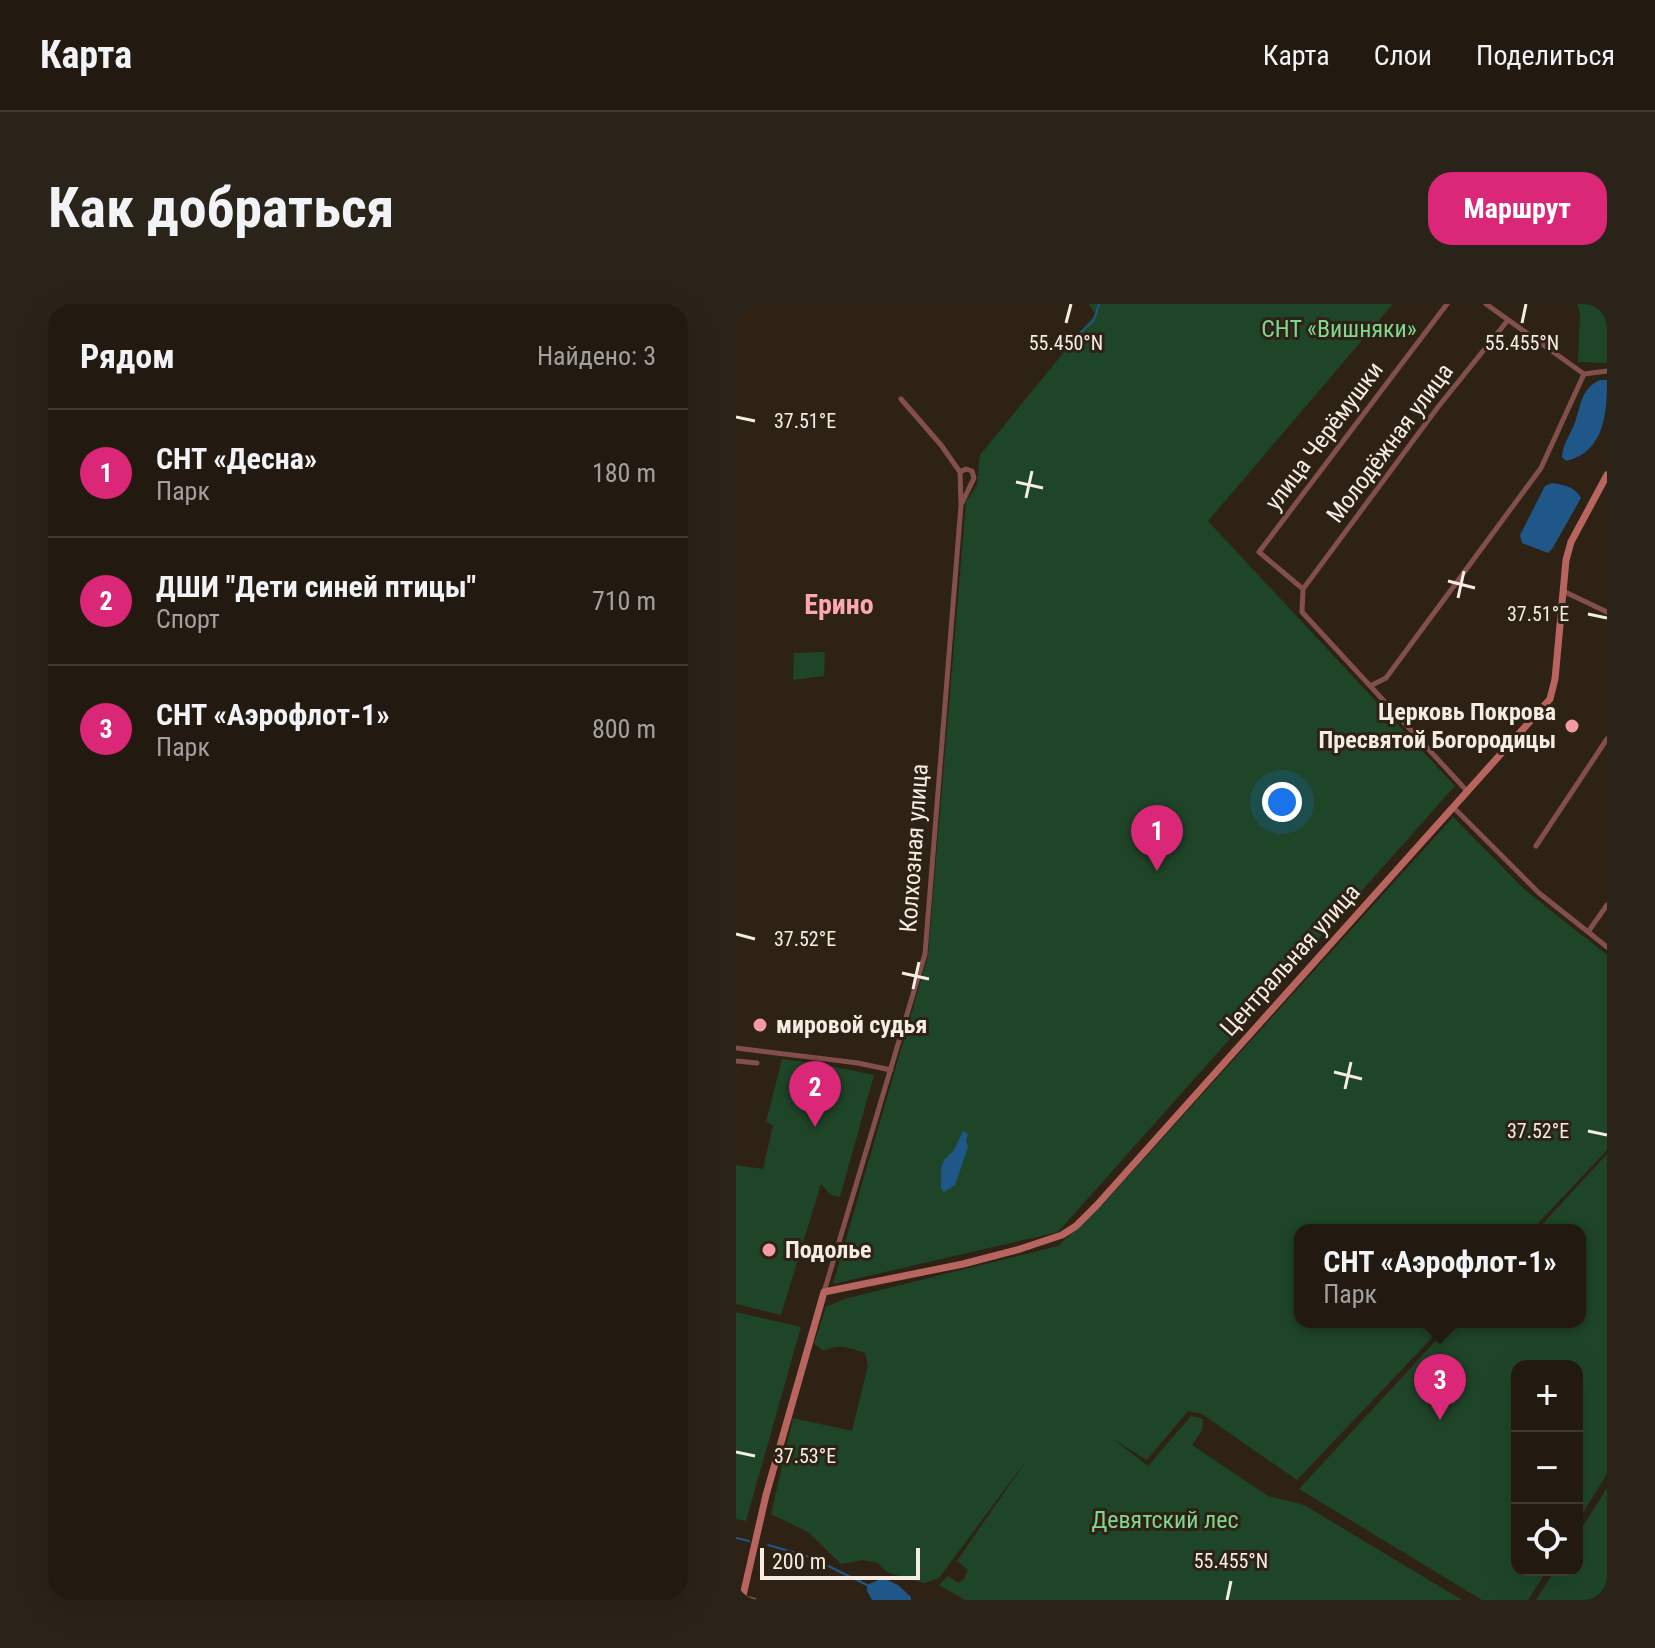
<!DOCTYPE html>
<html lang="ru">
<head>
<meta charset="utf-8">
<style>
	:root { --surface:#221a10; --page:#2a2319; --text:#f1f3f6; --muted:#a2a19f; --line:#3f3830; --accent:#db2777 }
	body { margin:0; font-family:"Roboto Condensed",sans-serif; background:var(--page); color:var(--text) }
	.controls { position:absolute; right:24px; bottom:24px; display:grid; overflow:hidden; border-radius:16px; box-shadow:0 8px 32px #0002 }
	.controls button { width:72px; height:72px; display:grid; place-items:center; padding:0; border:0; border-bottom:2px solid var(--line); background:var(--surface); color:var(--text); font:40px sans-serif }
	.scale { position:absolute; left:24px; bottom:20px; width:160px; box-sizing:border-box; padding-left:8px; border:4px solid #f5ece4; border-top:0; font-size:22px; line-height:28px; white-space:nowrap; color:#f5ece4; -webkit-text-stroke:6px #2e2215; paint-order:stroke }
	.you { position:absolute; left:546px; top:498px; width:28px; height:28px; margin:-20px; border:6px solid #fff; border-radius:50%; background:#1a73e8; box-shadow:0 0 0 12px #1a73e833 }
	.badge { display:grid; place-items:center; width:52px; height:52px; border-radius:50%; background:var(--accent); color:#fff; font-size:26px; font-weight:700 }
	.pin { position:absolute; translate:-50% -66px; filter:drop-shadow(0 2px 4px #0008) }
	.pin::after { content:''; position:absolute; top:42px; width:28px; height:24px; background:inherit; clip-path:polygon(0 0,100% 0,50% 100%) }
	.popup { position:absolute; left:558px; top:920px; width:292px; height:104px; box-sizing:border-box; display:grid; place-content:center; border-radius:16px; background:var(--surface); filter:drop-shadow(0 2px 6px #0005); font-size:26px; white-space:nowrap; color:var(--muted) }
	.popup b { font-size:30px; color:var(--text) }
	.popup::after { content:''; position:absolute; left:50%; top:100%; margin-left:-16px; border:16px solid transparent; border-top-color:var(--surface) }
	.list { margin:0; padding:0; list-style:none }
	h2 { display:flex; justify-content:space-between; align-items:center; height:104px; margin:0; padding:0 32px; font-size:34px }
	h2 small { font-size:26px; font-weight:400; color:var(--muted) }
	.list li { display:grid; grid-template-columns:52px 1fr auto; gap:24px; align-items:center; box-sizing:border-box; height:128px; padding:0 32px; border-top:2px solid var(--line) }
	.list b { display:block; font-size:30px; white-space:nowrap }
	.list p { margin:0; font-size:26px; white-space:nowrap; color:var(--muted) }
	.list em { font-size:26px; font-style:normal; color:var(--muted) }
	.icon { flex:none; width:44px; height:44px; fill:none; stroke:currentColor; stroke-width:2; stroke-linecap:round; stroke-linejoin:round }
	.map { position:relative; flex:none; width:871px; height:1296px; overflow:hidden; border-radius:24px }
	header { display:flex; align-items:center; gap:48px; box-sizing:border-box; height:112px; padding:0 40px; background:var(--surface); border-bottom:2px solid var(--line) }
	header strong { font-size:38px }
	nav { display:flex; gap:44px; margin-inline-start:auto; font-size:28px }
	.intro { display:flex; align-items:center; justify-content:space-between; box-sizing:border-box; height:192px; padding:0 48px }
	h1 { margin:0; font-size:56px }
	.button { padding:20px 36px; border-radius:24px; background:var(--accent); color:#fff; font-size:28px; font-weight:700 }
	main { display:flex; gap:48px; padding:0 48px }
	aside { flex:1; background:var(--surface); border-radius:24px; box-shadow:0 8px 32px #0002 }
	.map>svg:first-child { display:block }
	.green { fill:#1f4528 }
	.water { fill:#1e5788 }
	.lines { fill:none; stroke-linecap:round; stroke-linejoin:round }
	.stream { stroke:#1e5788; stroke-width:2 }
	.street { stroke:#834f4a; stroke-width:5 }
	.secondary { stroke:#b9655f; stroke-width:7 }
	.ticks { fill:none; stroke:#f5ece4; stroke-width:3 }
	.poi-dot { fill:#f49aa3; stroke:#2e2215; stroke-width:3 }
	.labels { text-anchor:middle; stroke-width:6; stroke-linejoin:round; paint-order:stroke }
	.park-label { font-size:24px; fill:#7fd792; stroke:#2e2215 }
	.street-label { font-size:24px; fill:#f5ece4; stroke:#2e2215 }
	.poi-label { font-size:24px; font-weight:bold; fill:#f5ece4; stroke:#2e2215; text-anchor:start }
	.quarter-label { font-size:28px; font-weight:bold; fill:#fda8b0; stroke:#2e2215 }
	.ticks-label { font-size:20px; text-anchor:middle; fill:#f5ece4; stroke:#2e2215; stroke-width:6; stroke-linejoin:round; paint-order:stroke }
</style>
</head>
<body>
<header>
<strong>Карта</strong>
<nav><a>Карта</a><a>Слои</a><a>Поделиться</a></nav>
</header>
<div class="intro"><h1>Как добраться</h1><a class="button">Маршрут</a></div>
<main>
<aside>
<h2>Рядом<small>Найдено: 3</small></h2>
<ul class="list">
<li><span class="badge">1</span><div><b>СНТ «Десна»</b><p>Парк</p></div><em>180 m</em></li>
<li><span class="badge">2</span><div><b>ДШИ &quot;Дети синей птицы&quot;</b><p>Спорт</p></div><em>710 m</em></li>
<li><span class="badge">3</span><div><b>СНТ «Аэрофлот-1»</b><p>Парк</p></div><em>800 m</em></li>
</ul>
</aside>
<div class="map">
<svg width="871" height="1296" viewBox="0 0 871 1296">
	<rect width="100%" height="100%" fill="#2e2215"/>
	<path class="green" d="M353 0H657L472 217 719 482 322 928 97 980 192 652 230 198 241 181 244 151 359 10Z
		M841 0H871V59L842 58 844 9Z
		M89 348 88 372 57 376 58 349Z
		M717 513 789 586 871 651V846L796 926H564V1018H711L561 1176 466 1110 452 1107 411 1156 377 1135 412 1162 455 1112 467 1115 466 1126 456 1141 532 1192 568 1201 726 1296H229L203 1281 212 1272 222 1279 228 1275 232 1266 221 1257 292 1154 203 1274 189 1279 172 1275 151 1268 142 1259 126 1256 105 1260 72 1228 35 1210 57 1114 116 1127 132 1061 129 1049C114 1044 103 1039 88 1047L78 1040 90 1003 108 995 322 942 368 899Z
		M46 755 85 760 138 771 104 893 95 891 85 880 45 1011 0 1000V861L27 865 37 821 30 818Z
		M871 850V1170L841 1218V1062H781V1266H811L792 1296H746L563 1185 717 1018H844V926H801Z
		M0 1008 65 1023 10 1217 0 1215Z
		M871 1184V1296H800L819 1266H841V1232Z"/>
	<path class="water" d="M864 76H871C871 108 869 148 830 157L826 153C827 140 833 133 838 121 845 103 844 85 864 76Z
		M816 179C828 181 838 182 845 194L816 245 812 249 786 239 784 231 809 182Z
		M227 827 232 830 230 836 232 843 219 881 208 888 205 884V864L208 856 218 846Z
		M147 1274 162 1281 175 1293V1296H136L131 1287V1281Z"/>
	<g class="lines">
		<path class="stream" d="M332 40 358 16 363 0
			M0 1234 13 1237
			M32 1241 74 1253 131 1281"/>
		<path class="street" d="M711 0 523 248 567 285 566 308 731 487
			M750 0 848 70 871 67
			M165 95 205 141 224 168
			M567 285 702 103 772 16
			M827 287 871 308
			M634 382 650 374 805 164 848 70
			M718 504 803 589 871 643
			M800 542 871 435
			M852 628 871 601
			M0 744 122 759 155 766
			M0 757 21 759
			M88 988 189 650 225 201 224 168 230 165 236 167 238 174 225 201
			M0 1292 18 1296"/>
		<path class="secondary" d="M6 1296 30 1191 88 988 227 960 284 945 326 931 340 922 361 901 814 395 819 375 830 256 835 238 871 171"/>
	</g>
	<path class="ticks" d="M330 19 335 0M786 19 790 0M0 113 19 117M280 178 307 184M290 194 296 167M712 277 739 284M722 294 728 267M852 310 871 314M0 630 19 635M166 669 193 675M177 685 183 658M598 768 626 775M609 785 615 758M852 827 871 831M0 1148 19 1152M491 1296 495 1277"/>
	<g class="poi-dot">
		<circle cx="836" cy="422" r="8"/>
		<circle cx="24" cy="721" r="8"/>
		<circle cx="33" cy="946" r="8"/>
	</g>
	<g class="labels">
		<g class="park-label">
			<text x="603" y="33">СНТ «Вишняки»</text>
			<text x="429" y="1224">Девятский лес</text>
		</g>
		<g class="street-label">
			<text transform="translate(588 132) rotate(-53)" y="8">улица Черёмушки</text>
			<text transform="translate(654 139) rotate(-53)" y="8">Молодёжная улица</text>
			<text transform="translate(178 544) rotate(-86)" y="8">Колхозная улица</text>
			<text transform="translate(554 656) rotate(-48)" y="8">Центральная улица</text>
		</g>
		<g class="poi-label">
			<text x="820" y="416" text-anchor="end">Церковь Покрова<tspan x="820" dy="28">Пресвятой Богородицы</tspan></text>
			<text x="40" y="729">мировой судья</text>
			<text x="49" y="954">Подолье</text>
		</g>
		<g class="quarter-label">
			<text x="103" y="310">Ерино</text>
		</g>
	</g>
	<g class="ticks-label">
		<text x="330" y="46">55.450°N</text>
		<text x="786" y="46">55.455°N</text>
		<text x="69" y="124">37.51°E</text>
		<text x="802" y="317">37.51°E</text>
		<text x="69" y="642">37.52°E</text>
		<text x="802" y="834">37.52°E</text>
		<text x="69" y="1159">37.53°E</text>
		<text x="495" y="1264">55.455°N</text>
	</g>
</svg>
<div class="controls">
<button>+</button>
<button>−</button>
<button><svg class="icon" aria-label="locate" viewBox="0 0 24 24"><circle cx="12" cy="12" r="6"/><path d="M12 2v4M12 18v4M2 12h4M18 12h4"/></svg></button>
</div>
<div class="scale">200 m</div>
<div class="you"></div>
<div class="pin badge" style="left:421px;top:567px">1</div>
<div class="pin badge" style="left:79px;top:823px">2</div>
<div class="pin badge" style="left:704px;top:1116px">3</div>
<div class="popup"><b>СНТ «Аэрофлот-1»</b>Парк</div>
</div>
</main>
</body>
</html>
